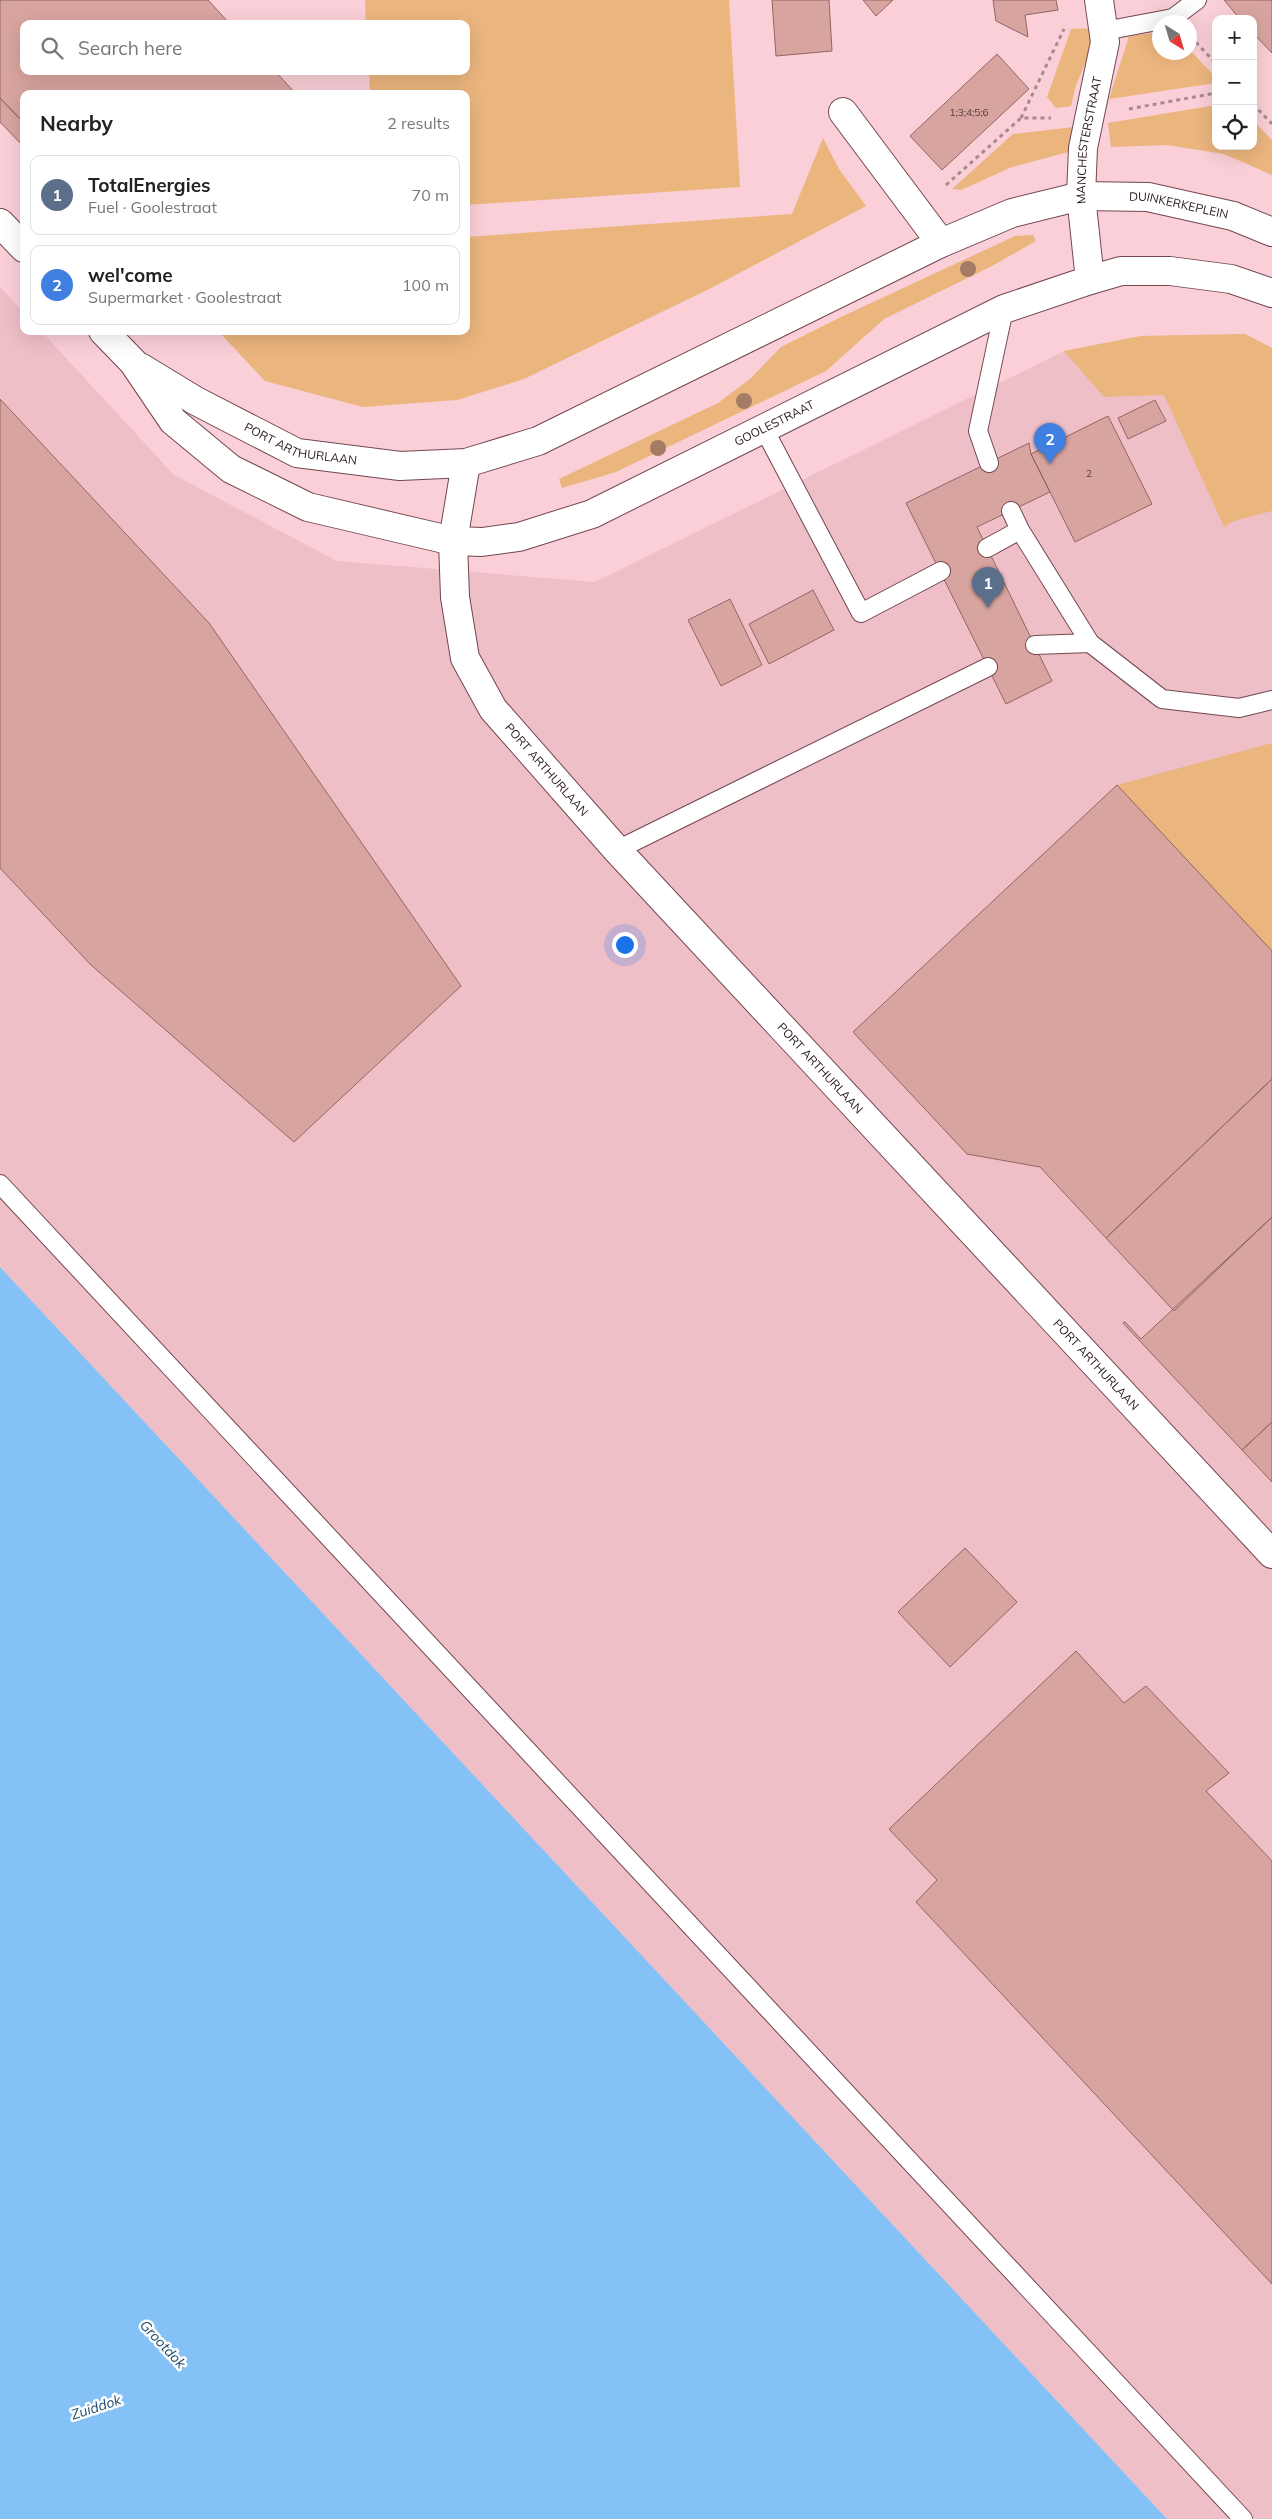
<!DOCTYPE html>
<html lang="en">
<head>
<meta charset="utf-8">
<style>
	:root { --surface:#fff; --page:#f6f6f6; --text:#222; --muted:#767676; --line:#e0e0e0; --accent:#db2777 }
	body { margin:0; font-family:Mulish,sans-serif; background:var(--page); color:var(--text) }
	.controls { position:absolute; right:15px; top:15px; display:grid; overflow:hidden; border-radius:10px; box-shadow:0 5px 20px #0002 }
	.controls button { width:45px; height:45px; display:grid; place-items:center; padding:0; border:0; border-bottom:1px solid var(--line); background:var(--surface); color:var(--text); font:25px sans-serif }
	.compass { position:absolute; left:1152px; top:15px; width:45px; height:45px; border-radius:50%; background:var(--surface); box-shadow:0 5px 20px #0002; rotate:143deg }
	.you { position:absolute; left:624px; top:944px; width:18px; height:18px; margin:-12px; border:4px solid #fff; border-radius:50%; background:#1a73e8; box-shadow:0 0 0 8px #1a73e833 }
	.badge { display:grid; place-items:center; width:32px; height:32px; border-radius:50%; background:var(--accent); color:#fff; font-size:16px; font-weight:700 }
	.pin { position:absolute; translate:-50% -41px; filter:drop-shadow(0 1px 2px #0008) }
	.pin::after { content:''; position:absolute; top:26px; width:18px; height:15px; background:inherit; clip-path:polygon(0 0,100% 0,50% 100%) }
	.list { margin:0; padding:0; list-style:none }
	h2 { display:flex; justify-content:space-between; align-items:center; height:65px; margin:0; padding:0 20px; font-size:21px }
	h2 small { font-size:16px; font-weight:400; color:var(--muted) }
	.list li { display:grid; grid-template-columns:32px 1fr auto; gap:15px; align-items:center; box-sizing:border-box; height:80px; margin:0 10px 10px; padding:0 10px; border:1px solid var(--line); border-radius:10px }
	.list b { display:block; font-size:19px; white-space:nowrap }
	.list p { margin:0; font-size:16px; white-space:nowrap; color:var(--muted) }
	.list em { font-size:16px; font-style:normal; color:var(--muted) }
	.icon { flex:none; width:28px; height:28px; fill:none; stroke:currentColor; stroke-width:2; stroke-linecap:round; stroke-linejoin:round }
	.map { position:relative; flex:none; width:1272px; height:2519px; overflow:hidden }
	.search { position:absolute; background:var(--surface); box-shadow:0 5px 20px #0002; left:20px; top:20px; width:450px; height:55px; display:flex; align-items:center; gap:12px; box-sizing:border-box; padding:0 18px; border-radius:10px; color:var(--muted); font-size:19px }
	.panel { position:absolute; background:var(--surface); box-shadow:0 5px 20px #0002; left:20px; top:90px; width:450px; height:245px; border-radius:10px }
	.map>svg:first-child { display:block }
	.built { fill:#efbfc8 }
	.green { fill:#ebb57e }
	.water { fill:#83c1f7 }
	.building { fill:#d8a49f; stroke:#946560 }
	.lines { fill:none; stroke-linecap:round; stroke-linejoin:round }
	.lane-casing { stroke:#734750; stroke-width:20 }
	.street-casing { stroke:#734750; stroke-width:30 }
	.secondary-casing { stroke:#734750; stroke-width:30 }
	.path { stroke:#aa898f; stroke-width:3; stroke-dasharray:4 4; stroke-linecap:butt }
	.lane { stroke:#fff; stroke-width:18 }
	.street { stroke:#fff; stroke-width:28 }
	.secondary { stroke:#fff; stroke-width:28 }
	.tree { fill:#a47c66 }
	.labels { text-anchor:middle; stroke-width:5; stroke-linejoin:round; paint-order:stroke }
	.number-label { font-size:10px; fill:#563a3c }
	.street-label { font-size:12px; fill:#2a171b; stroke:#fdfdfd }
	.water-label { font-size:14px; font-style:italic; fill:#1e4a6e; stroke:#fdfdfd }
</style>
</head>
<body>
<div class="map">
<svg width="1272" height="2519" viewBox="0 0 1272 2519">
	<rect width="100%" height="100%" fill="#facfd7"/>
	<path class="built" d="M0 287 24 313V331H41L174 475 337 561 595 582 1064 351 1141 336 1245 334 1272 348V2519H1167L0 1267Z"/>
	<path class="green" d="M365 0H729L740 187 466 205V94H370L369 71H466V24H366Z
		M1092 28 1089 55 1076 85 1071 106 1056 108 1047 97 1071 29Z
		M1159 32 1160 52H1190V50L1216 78V83L1109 99 1129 36Z
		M1216 105V146H1253V120L1272 140V175L1224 154 1167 145 1111 147 1108 123Z
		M1074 127 1076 150 1012 167 961 190 952 189 1013 134Z
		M823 138 839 169 866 206 711 288 524 379 457 400 363 407 265 381 218 331H466V237L792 214Z
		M1033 235 1036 241 990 267 884 319 826 371 616 472 562 488 559 479 718 403 750 379 781 347 841 317 1015 236Z
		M1245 334 1272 348V511L1234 521 1224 527 1164 395 1104 397 1064 351 1141 336Z
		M1272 743V951L1117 785Z"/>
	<path class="water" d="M0 1267 1167 2519H0Z"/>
	<path class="building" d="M0 0H208L230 24H24V71H275L296 94H24V123L0 98Z
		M772 0H829L832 51 776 56Z
		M863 0H893L876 16Z
		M993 0H1056L1058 10 1025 15 1028 37 996 21Z
		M1224 0H1272V53L1253 33V19H1240Z
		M997 54 1029 89 942 170 910 136Z
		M0 98 24 123V147L0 122Z
		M0 399 209 623 461 986 294 1142 91 965 0 868Z
		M1155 400 1166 421 1128 439 1118 418Z
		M1108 416 1152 504 1075 542 1031 454Z
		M1029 443 1031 454 1050 492 977 527 1052 681 1006 704 906 503Z
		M813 590 834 630 769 664 749 624Z
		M730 599 762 665 721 686 688 620Z
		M1117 785 1272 951V1079L1106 1238 1040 1167 967 1154 853 1032Z
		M1272 1079V1217L1174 1311 1106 1238Z
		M1272 1217V1422L1242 1450 1123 1323 1125 1322 1141 1339Z
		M1272 1422V1482L1242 1450Z
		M965 1548 1017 1602 950 1667 898 1612Z
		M1076 1651 1124 1703 1146 1686 1229 1773 1206 1791 1272 1861V2284L916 1902 937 1880 889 1829Z"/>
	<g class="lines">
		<defs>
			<path id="lane" d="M1104 31 1173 18 1197 0
				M764 429 861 613 941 571
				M989 463 978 431 1004 309
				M1020 530 1090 643
				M987 548 1020 530 1011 511
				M1035 645 1090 643 1162 699 1239 708 1272 700
				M617 850 988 667
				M0 1184 1243 2519"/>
			<g id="street">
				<path d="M843 112 941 243"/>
				<path id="s1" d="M1090 280 1081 196 1083 148 1105 42 1099 0"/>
				<path id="s2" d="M466 463 453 541 455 597 465 658 493 709 617 850 1272 1554"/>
			</g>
			<g id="secondary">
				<path d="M0 223 24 248"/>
				<path id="s3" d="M103 331 133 362 173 421 231 469 308 507 453 541 482 542 519 537 592 514 1004 309 1090 280 1121 271H1170L1231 279 1272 293"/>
				<path id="s4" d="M140 367 196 401 297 453 400 466 466 463 538 441 941 243 1012 213 1081 196 1148 197 1233 216 1272 232"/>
			</g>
		</defs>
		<use href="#lane" class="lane-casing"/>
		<use href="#street" class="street-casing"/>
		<use href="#secondary" class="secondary-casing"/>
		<path class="path" d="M1196 42 1216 64
			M1253 104 1272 124
			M1129 109 1216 93
			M1021 118 1064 29
			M946 185 1021 118H1051"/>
		<use href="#lane" class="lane"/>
		<use href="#street" class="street"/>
		<use href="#secondary" class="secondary"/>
	</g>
	<g class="tree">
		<circle cx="968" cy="269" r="8"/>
		<circle cx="744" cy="401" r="8"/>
		<circle cx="658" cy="448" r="8"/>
	</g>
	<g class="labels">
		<g class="number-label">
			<text x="969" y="116">1;3;4;5;6</text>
			<text x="1089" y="477">2</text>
		</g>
		<g class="street-label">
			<text dy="4" stroke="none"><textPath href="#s1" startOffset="141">MANCHESTERSTRAAT</textPath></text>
			<text dy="4" stroke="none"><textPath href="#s4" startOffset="1120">DUINKERKEPLEIN</textPath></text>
			<text dy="4" stroke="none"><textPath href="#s3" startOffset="771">GOOLESTRAAT</textPath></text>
			<text dy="4" stroke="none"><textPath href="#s4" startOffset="180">PORT ARTHURLAAN</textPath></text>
			<text dy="4" stroke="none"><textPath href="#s2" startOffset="336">PORT ARTHURLAAN</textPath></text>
			<text dy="4" stroke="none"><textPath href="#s2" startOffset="741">PORT ARTHURLAAN</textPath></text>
			<text dy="4" stroke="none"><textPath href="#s2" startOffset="1146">PORT ARTHURLAAN</textPath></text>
		</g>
		<g class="water-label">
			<text transform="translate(163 2344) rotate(47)" y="5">Grootdok</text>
			<text transform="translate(96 2407) rotate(-18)" y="5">Zuiddok</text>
		</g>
	</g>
</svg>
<div class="controls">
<button>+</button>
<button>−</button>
<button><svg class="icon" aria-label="locate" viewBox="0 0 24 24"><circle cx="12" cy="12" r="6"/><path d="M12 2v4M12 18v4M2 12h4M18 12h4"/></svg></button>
</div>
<svg class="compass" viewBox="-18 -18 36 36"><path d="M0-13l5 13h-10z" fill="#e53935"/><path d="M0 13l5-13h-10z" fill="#767676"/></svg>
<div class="you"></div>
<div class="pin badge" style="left:988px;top:608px;background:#5c6f8a">1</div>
<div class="pin badge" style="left:1050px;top:464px;background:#3f7fe0">2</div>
<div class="search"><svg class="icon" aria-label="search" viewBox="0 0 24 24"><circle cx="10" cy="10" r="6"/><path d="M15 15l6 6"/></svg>Search here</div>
<section class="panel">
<h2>Nearby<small>2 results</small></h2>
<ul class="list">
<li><span class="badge" style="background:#5c6f8a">1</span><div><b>TotalEnergies</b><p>Fuel · Goolestraat</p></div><em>70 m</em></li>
<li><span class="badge" style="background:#3f7fe0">2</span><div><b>wel'come</b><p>Supermarket · Goolestraat</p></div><em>100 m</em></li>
</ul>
</section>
</div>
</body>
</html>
